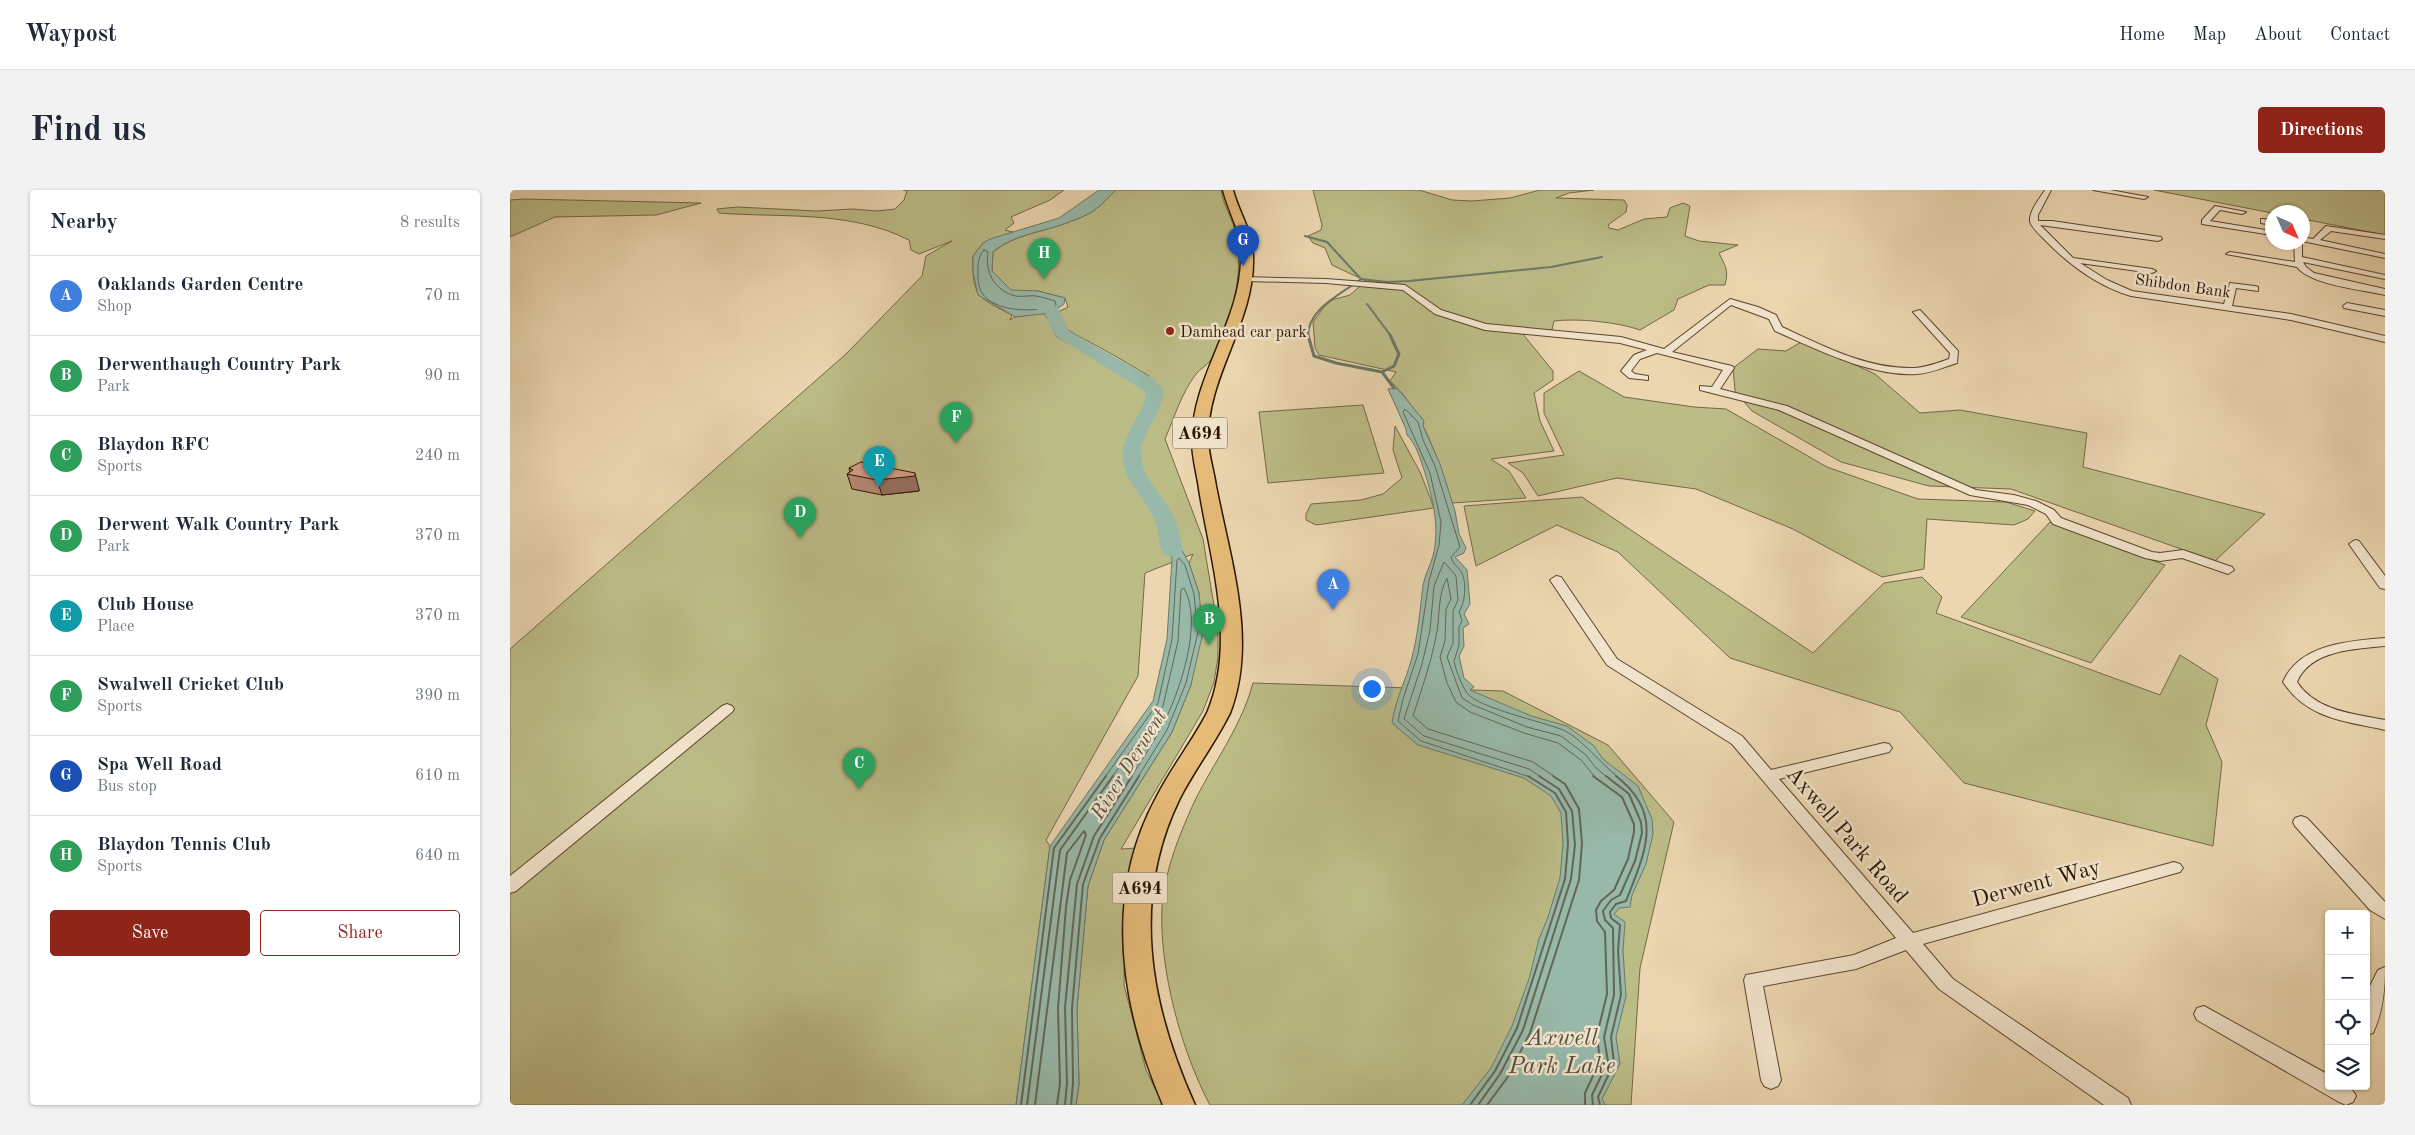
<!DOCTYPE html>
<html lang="en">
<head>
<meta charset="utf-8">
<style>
	:root { --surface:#fff; --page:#f2f2f3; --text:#1f2937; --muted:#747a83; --line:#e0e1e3; --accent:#8f2418 }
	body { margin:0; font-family:"Old Standard TT",serif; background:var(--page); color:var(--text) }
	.controls { position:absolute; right:15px; bottom:15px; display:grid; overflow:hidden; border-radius:5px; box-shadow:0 1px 4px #0004 }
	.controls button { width:45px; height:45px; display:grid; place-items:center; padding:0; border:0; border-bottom:1px solid var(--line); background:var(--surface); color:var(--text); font:25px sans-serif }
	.compass { position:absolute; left:1755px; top:15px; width:45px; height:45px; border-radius:50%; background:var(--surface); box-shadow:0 1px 4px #0004; rotate:135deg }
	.you { position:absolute; left:861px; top:498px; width:18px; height:18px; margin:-12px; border:4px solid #fff; border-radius:50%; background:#1a73e8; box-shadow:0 0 0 8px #1a73e833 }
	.badge { display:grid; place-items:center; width:32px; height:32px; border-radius:50%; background:var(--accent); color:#fff; font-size:16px; font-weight:700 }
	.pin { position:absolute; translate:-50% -41px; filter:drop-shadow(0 1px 2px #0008) }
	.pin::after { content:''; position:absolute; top:26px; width:18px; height:15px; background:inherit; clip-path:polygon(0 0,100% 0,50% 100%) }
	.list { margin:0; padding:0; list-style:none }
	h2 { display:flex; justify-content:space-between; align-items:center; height:65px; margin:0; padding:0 20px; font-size:21px }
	h2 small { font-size:16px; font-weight:400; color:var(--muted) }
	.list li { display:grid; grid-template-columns:32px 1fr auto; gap:15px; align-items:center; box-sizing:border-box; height:80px; padding:0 20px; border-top:1px solid var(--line) }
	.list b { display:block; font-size:19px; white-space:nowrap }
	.list p { margin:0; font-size:16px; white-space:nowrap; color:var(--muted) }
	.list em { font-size:16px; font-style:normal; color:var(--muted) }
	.actions { display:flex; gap:10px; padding:15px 20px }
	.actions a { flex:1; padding:11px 0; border:1px solid var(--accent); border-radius:5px; text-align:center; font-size:18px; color:var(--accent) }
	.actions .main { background:var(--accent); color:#fff }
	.icon { flex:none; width:28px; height:28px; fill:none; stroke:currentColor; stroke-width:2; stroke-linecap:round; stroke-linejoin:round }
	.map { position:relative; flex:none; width:1875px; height:915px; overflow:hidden; border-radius:5px }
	header { display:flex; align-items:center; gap:30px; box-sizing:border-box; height:70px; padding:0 25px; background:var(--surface); border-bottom:1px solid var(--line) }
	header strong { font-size:24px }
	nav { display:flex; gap:28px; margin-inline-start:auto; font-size:18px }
	.intro { display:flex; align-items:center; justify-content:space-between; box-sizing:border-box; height:120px; padding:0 30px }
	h1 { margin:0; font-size:35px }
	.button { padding:12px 22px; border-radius:5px; background:var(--accent); color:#fff; font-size:18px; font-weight:700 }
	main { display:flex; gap:30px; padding:0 30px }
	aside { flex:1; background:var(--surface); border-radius:5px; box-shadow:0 1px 4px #0004 }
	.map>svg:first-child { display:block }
	.green { fill:#bcbc87; stroke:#746844 }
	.water { fill:#98b9aa; stroke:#6c7766 }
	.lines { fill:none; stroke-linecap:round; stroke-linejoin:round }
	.shore-far1 { stroke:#626755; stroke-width:1 }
	.shore { stroke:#626755; stroke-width:2 }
	.stream-far1 { stroke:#6c7766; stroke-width:2 }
	.stream { stroke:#6c7766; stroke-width:3 }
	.river { fill:#98b9aa; fill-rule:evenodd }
	.street-casing { stroke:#5b452c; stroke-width:2 }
	.primary-casing { stroke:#2b1500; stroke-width:3 }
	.street { fill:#f2e4cc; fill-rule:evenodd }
	.primary { fill:#e6bb78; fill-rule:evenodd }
	.wall { fill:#b78774; stroke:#2b1500 }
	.shaded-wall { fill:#956e5e; stroke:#2b1500 }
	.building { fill:#d59d87; stroke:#2b1500 }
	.poi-dot { fill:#8f2418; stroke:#f2e4cc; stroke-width:2 }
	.labels { text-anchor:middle; stroke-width:5; stroke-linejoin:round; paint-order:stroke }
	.far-street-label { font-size:16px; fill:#2b1500; stroke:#f2e4cc }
	.far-poi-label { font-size:16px; fill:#2b1500; stroke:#f2e4cc; text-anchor:start }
	.shield { fill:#f2e4cc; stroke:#67533d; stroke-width:1 }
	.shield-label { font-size:18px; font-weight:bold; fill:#2b1500 }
	.water-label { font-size:20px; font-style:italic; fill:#514e3c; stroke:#f2e4cc }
	.near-street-label { font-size:22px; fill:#2b1500; stroke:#f2e4cc }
	.near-water-label { font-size:24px; font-style:italic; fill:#514e3c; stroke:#f2e4cc }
</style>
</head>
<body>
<header>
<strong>Waypost</strong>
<nav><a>Home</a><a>Map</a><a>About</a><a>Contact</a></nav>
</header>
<div class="intro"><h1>Find us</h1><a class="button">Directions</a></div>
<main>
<aside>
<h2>Nearby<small>8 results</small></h2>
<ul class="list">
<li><span class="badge" style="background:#3f7fe0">A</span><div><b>Oaklands Garden Centre</b><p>Shop</p></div><em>70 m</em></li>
<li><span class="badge" style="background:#2e9e5b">B</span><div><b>Derwenthaugh Country Park</b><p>Park</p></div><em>90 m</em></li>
<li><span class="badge" style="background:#2e9e5b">C</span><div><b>Blaydon RFC</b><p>Sports</p></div><em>240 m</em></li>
<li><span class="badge" style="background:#2e9e5b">D</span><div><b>Derwent Walk Country Park</b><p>Park</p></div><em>370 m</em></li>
<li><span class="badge" style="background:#0f9aa8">E</span><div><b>Club House</b><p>Place</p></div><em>370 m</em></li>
<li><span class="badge" style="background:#2e9e5b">F</span><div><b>Swalwell Cricket Club</b><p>Sports</p></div><em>390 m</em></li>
<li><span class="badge" style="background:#1a4fb4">G</span><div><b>Spa Well Road</b><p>Bus stop</p></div><em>610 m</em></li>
<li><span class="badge" style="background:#2e9e5b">H</span><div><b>Blaydon Tennis Club</b><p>Sports</p></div><em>640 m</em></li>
</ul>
<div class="actions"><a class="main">Save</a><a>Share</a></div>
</aside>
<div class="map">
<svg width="1875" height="915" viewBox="0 0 1875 915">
	<rect width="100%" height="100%" fill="#ebd6b0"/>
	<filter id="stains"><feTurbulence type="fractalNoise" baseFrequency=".004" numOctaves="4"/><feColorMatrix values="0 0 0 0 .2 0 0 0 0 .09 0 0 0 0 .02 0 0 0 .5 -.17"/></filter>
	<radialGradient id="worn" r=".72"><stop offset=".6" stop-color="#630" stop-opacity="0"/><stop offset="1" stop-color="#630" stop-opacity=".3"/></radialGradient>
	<path class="green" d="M393 0H554L540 10 501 27 504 33 495 40 503 42 473 53 463 66C462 107 467 107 502 125L500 130 505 127 532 123 536 126 547 147 594 172 624 191 639 186C622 176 604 165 587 156 570 146 554 142 544 124L558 117 555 108 528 101 509 102 500 100 482 81 483 62C505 44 534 42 559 32 568 29 580 24 587 18 593 14 599 5 606 0H711C714 19 727 36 728 54 731 92 722 139 700 171 696 176 690 179 686 184 672 202 664 228 655 249L693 349 708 440V467L704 492 693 521 611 659 628 658 615 727 614 795 636 880 653 915H566L569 894 567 818 578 696 594 650 662 542 681 495 689 403 679 373 683 364 635 383 628 486 536 650 540 656 506 915H0V459L336 164 412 86 416 66 442 51 409 64 401 60 399 50C339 20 273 28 209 23L207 19 227 17 307 21 342 19 367 21 385 19 394 10 397 1Z
		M803 0H909L942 10 962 11 1000 8 1030 0H1084L1059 3 1046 8 1114 10 1117 15 1116 22 1098 35 1099 38 1108 40 1134 29 1157 27 1160 18 1173 13 1180 16 1175 46 1189 51 1228 55 1209 63C1215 76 1219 79 1215 95H1199L1168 109 1164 120 1130 140C1108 132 1067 128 1044 131L1042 140 1012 143 1043 181V190L1024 203 1030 231 1044 261 981 269 999 281 1016 308 942 313C928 271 914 221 880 191L886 182 809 165 805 158 803 132 814 117 822 110 840 105 856 91 822 75 815 58 803 53 798 46 811 40 812 35Z
		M1644 0H1875V45L1793 29 1792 22 1762 23Z
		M14 9 191 13 146 25 45 27 0 47V10Z
		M1293 151 1365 184 1410 223 1450 220 1577 243 1573 277 1755 324 1705 371 1501 299 1419 296 1331 272 1242 221 1225 201 1223 178 1248 159 1276 161Z
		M1069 181 1114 207 1184 217 1216 219 1317 277 1408 309 1496 312 1525 321 1518 329 1504 335 1417 329 1414 379 1372 387 1283 339 1186 299 1107 288 1028 306 1013 283 998 273 1054 265 1034 223V203Z
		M853 215 874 283 758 293 749 222Z
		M885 236 911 284 924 318 806 335 796 330V324L801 314 851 310 873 304 892 288 883 260Z
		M1072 307 1303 463 1374 393 1412 387 1432 407 1426 423 1650 505 1670 465 1708 489 1696 535 1712 572 1703 656 1454 593 1390 522 1220 468 1108 362 1047 335 966 376 954 316Z
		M1540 332 1655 375 1581 473 1451 427Z
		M743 493 993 501 1098 555 1164 632 1130 778 1121 915H700C671 861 649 778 652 717 654 687 666 653 678 626 697 580 730 542 743 493Z"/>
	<path class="water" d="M589 0H606C599 6 593 14 587 18 580 24 568 29 559 32 534 42 504 44 483 62L482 81 501 100 528 101 555 108 554 114 541 123 505 127 502 125 468 105 463 82V66L473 53 480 49 549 28Z
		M884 198 888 199 914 231 913 236 930 274 945 321 949 344 956 358 954 363 945 367 957 380 960 414 954 424 959 434 953 438 954 456 949 466 954 488 964 497 960 500 1021 526 1057 536 1084 556 1093 569 1128 596 1142 629 1143 644 1136 674 1122 705 1120 717 1109 718 1104 724 1115 732 1113 761 1116 806 1106 847 1110 874 1092 909 1095 915H952L981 878 1002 836 1019 789 1029 749 1038 727 1050 688 1053 654 1051 623 1041 606 1014 588 908 555 882 533C885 511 895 492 901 471 908 446 910 421 913 395 915 385 920 376 923 366 930 337 923 310 915 283 911 271 906 253 897 245L896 239 878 199Z
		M655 330 679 373 689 403 693 442 681 495 662 542 594 650 578 696 567 818 569 894 566 915H506L540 656 643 511 657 449 662 369Z"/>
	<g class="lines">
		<path class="shore-far1" d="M474 60 478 62C475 81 483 98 502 105 510 108 518 105 526 106 532 107 539 109 545 111L546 115C527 123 482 123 471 101 468 95 468 88 468 82 468 73 468 67 474 60Z
			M595 587 648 513 662 449 667 370 669 368 675 375 684 404 688 442 676 493 657 540 628 587
			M602 587 653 516 668 451 671 400 674 398C694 433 669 505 651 538 642 555 631 571 621 587
			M1020 587 911 551 888 531 893 509 908 464 919 391 929 355 931 332 920 283 893 222 895 219 908 232 913 250 925 276 950 357 941 367C943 375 949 377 952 383 957 395 955 412 949 422L952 431 949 437V455L944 471C946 481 951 494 957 503 968 518 1034 532 1053 540 1070 547 1091 574 1108 587
			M1031 587 1019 579 914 546 894 529 912 474 920 440 924 396 934 372 946 386 948 410 943 421V453L937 467 952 508 963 515 1017 537 1051 546 1076 565 1086 578 1097 587
			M1045 587 1023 572 918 539 903 526C912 498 922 470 927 441 930 423 928 404 937 388L941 409 936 419 935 451 930 467 937 493 946 512 960 522 1014 543 1048 553 1071 570 1085 587"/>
		<path class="shore" d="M511 915 544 658 596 586
			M517 915 550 660 603 586
			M525 915 557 663 574 641 576 645 560 690 556 717 548 818 550 893 547 915
			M555 915 557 893 555 817 567 694 584 646 622 586
			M561 915 563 893 562 818 573 694 590 648 629 586
			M960 915 985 881 1007 838 1055 689 1058 654 1056 622 1045 603 1018 586
			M968 915 990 884 1013 840 1061 689 1065 655 1062 621 1049 599 1029 586
			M977 915 997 888 1020 843 1069 690 1072 653 1069 619 1055 594 1043 586
			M1075 915V903L1090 871 1087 845 1097 804 1095 742 1087 731 1086 720 1091 711 1104 700 1118 669 1124 642V634L1112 607 1083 586
			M1083 915 1082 905 1098 872 1094 847 1104 805 1103 738 1095 730 1093 721 1101 710 1110 705 1125 671 1132 643 1131 632 1119 604 1096 586
			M1090 915 1088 907 1104 873 1101 847 1111 805 1108 761 1110 735 1101 728 1100 722 1106 714 1116 711C1135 662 1155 624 1106 586"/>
		<path class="stream-far1" d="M795 46 817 52 851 89C832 104 798 118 798 146
			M851 89 877 92 899 91 1041 77 1092 67
			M857 114 881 146"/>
		<path class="stream" d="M798 145 804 166 826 173 872 182 884 198
			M872 182 884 176 889 164 880 145"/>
		<path class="river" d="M514 107 547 116 559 141 645 190 654 201C652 224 633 240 631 262 630 287 651 303 662 323 668 335 670 347 673 360L670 365 662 366 654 365C648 355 649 342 645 331 636 307 608 287 613 259 617 238 634 223 636 202L547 147 539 135 535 122 509 114 507 111Z"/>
		<defs>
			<path id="street" d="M1535 0H1541L1528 25V31H1542L1651 47 1652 49 1648 51 1530 35 1563 68 1642 79 1646 81 1642 83 1570 73 1597 90 1622 101 1714 114 1720 93 1745 96 1748 97V101L1726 98 1722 116 1781 124 1875 146V152L1781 130 1621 106C1587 96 1558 74 1534 49 1530 45 1521 37 1520 31 1519 21 1530 8 1535 0Z
				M1583 0H1600L1638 7 1634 9Z
				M1705 16 1736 22 1732 24 1710 20 1700 31 1762 41V45L1692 34V30Z
				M1754 29 1762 31V35L1751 33V29Z
				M1816 36 1875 45V49L1821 41 1810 50 1875 64V68L1792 51V47L1803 49Z
				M1784 52H1792V67L1875 85V89L1793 72 1796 77 1804 83 1875 99V105C1854 100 1800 95 1787 77L1716 64 1720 62 1785 72Z
				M733 87 816 89 895 95 931 120 976 134 1111 147 1154 159 1220 109 1248 117 1266 125 1272 137C1313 156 1359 180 1405 178 1417 177 1428 173 1439 169L1440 163 1403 122 1410 120 1448 161 1447 173C1434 177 1421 183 1407 184 1361 187 1306 159 1265 141L1259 129 1221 115 1162 162 1222 176 1224 178 1210 199 1277 216 1466 300 1504 305 1526 311 1544 320 1551 328 1642 362 1650 363 1673 360 1722 377 1724 380 1718 384 1672 368 1650 371 1635 368 1543 334 1536 324 1518 315 1460 305 1269 220 1190 200V196L1202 197 1213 180 1147 163 1130 169 1121 181 1125 184 1138 186V190L1119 188 1111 181 1124 165 1137 160 1110 153 975 140 925 124 893 100 816 93 736 91 732 89Z
				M1837 113 1875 120V126L1834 118 1833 116Z
				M1845 350 1849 351 1875 386V399L1870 398 1839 354Z
				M1046 386 1051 387 1107 469 1232 546 1261 580 1374 553 1379 554 1382 558 1379 562 1269 589 1403 743 1664 672 1670 674 1673 678 1670 682 1413 754 1443 789 1618 908 1621 915H1594L1429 799 1396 760 1346 779 1253 796 1271 890 1268 896 1261 899 1254 896 1251 890 1234 790 1236 785 1344 765 1386 748 1222 554 1097 475 1040 390Z
				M1875 448V456C1845 459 1800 460 1787 492 1806 521 1844 524 1875 530V540C1835 531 1797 529 1773 492 1789 454 1839 451 1875 448Z
				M217 514 222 516 224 519 222 522 6 701 0 703V686L212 516Z
				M1791 626 1797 628 1875 712V729L1860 720 1785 636 1783 632 1785 628Z
				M1875 777C1875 800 1873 822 1863 843L1856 845V804L1868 780Z
				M1694 816 1819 885V896C1831 896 1841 894 1846 906L1843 912 1836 915 1829 912 1687 830 1684 824 1687 818Z"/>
			<path id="primary" d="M713 0H723C729 23 742 40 743 65 746 131 696 186 698 251 699 266 704 282 706 296 720 369 748 451 720 523 705 553 685 579 670 608 620 710 640 816 685 915H653C611 816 593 706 646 608 661 578 682 552 697 523 727 452 701 373 689 299 687 284 682 267 682 251 682 184 734 129 731 61 730 39 718 21 713 0Z"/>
		</defs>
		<use href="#street" class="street-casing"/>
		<use href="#primary" class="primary-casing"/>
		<use href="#street" class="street"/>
		<use href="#primary" class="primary"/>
	</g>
	<path class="wall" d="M339 278 409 299V301L372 305 342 299 337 284 340 282Z"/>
	<path class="shaded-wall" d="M405 283 409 299V301L372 305 367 290Z"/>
	<path class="building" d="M351 272 405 283V286L367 290 337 284 343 280 339 278Z"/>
	<circle class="poi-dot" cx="660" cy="141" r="5"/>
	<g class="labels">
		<g class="far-street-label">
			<text transform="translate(1673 95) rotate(8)" y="6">Shibdon Bank</text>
		</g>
		<g class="far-poi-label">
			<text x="670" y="147">Damhead car park</text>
		</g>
		<g class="shield">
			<rect x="662.5" y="227.5" width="55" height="31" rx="4"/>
			<rect x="602.5" y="682.5" width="55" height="31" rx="4"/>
		</g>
		<g class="shield-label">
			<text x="690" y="249">A694</text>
			<text x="630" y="704">A694</text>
		</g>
		<g class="water-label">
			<text transform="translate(618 574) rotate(-58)" y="7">River Derwent</text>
		</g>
		<g class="near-street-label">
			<text transform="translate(1338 644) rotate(49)" y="8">Axwell Park Road</text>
			<text transform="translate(1526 692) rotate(-15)" y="8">Derwent Way</text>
		</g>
		<g class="near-water-label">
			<text x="1052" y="855">Axwell<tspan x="1052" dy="28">Park Lake</tspan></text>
		</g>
	</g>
	<rect width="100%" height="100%" filter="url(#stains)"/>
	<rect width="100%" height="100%" fill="url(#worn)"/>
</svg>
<div class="controls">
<button>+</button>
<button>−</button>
<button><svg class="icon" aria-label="locate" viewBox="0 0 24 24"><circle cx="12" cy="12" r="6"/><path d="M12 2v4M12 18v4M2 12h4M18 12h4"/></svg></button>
<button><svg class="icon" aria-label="layers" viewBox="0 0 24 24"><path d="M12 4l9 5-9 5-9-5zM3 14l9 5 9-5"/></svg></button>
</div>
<svg class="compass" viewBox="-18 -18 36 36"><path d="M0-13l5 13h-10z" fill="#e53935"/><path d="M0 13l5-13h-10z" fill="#747a83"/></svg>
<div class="you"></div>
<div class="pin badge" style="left:823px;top:420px;background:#3f7fe0">A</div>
<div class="pin badge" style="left:699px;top:455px;background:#2e9e5b">B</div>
<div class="pin badge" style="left:349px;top:599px;background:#2e9e5b">C</div>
<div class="pin badge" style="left:290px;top:348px;background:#2e9e5b">D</div>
<div class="pin badge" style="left:369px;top:297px;background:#0f9aa8">E</div>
<div class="pin badge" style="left:446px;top:253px;background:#2e9e5b">F</div>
<div class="pin badge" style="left:733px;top:76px;background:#1a4fb4">G</div>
<div class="pin badge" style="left:534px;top:89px;background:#2e9e5b">H</div>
</div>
</main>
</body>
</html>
